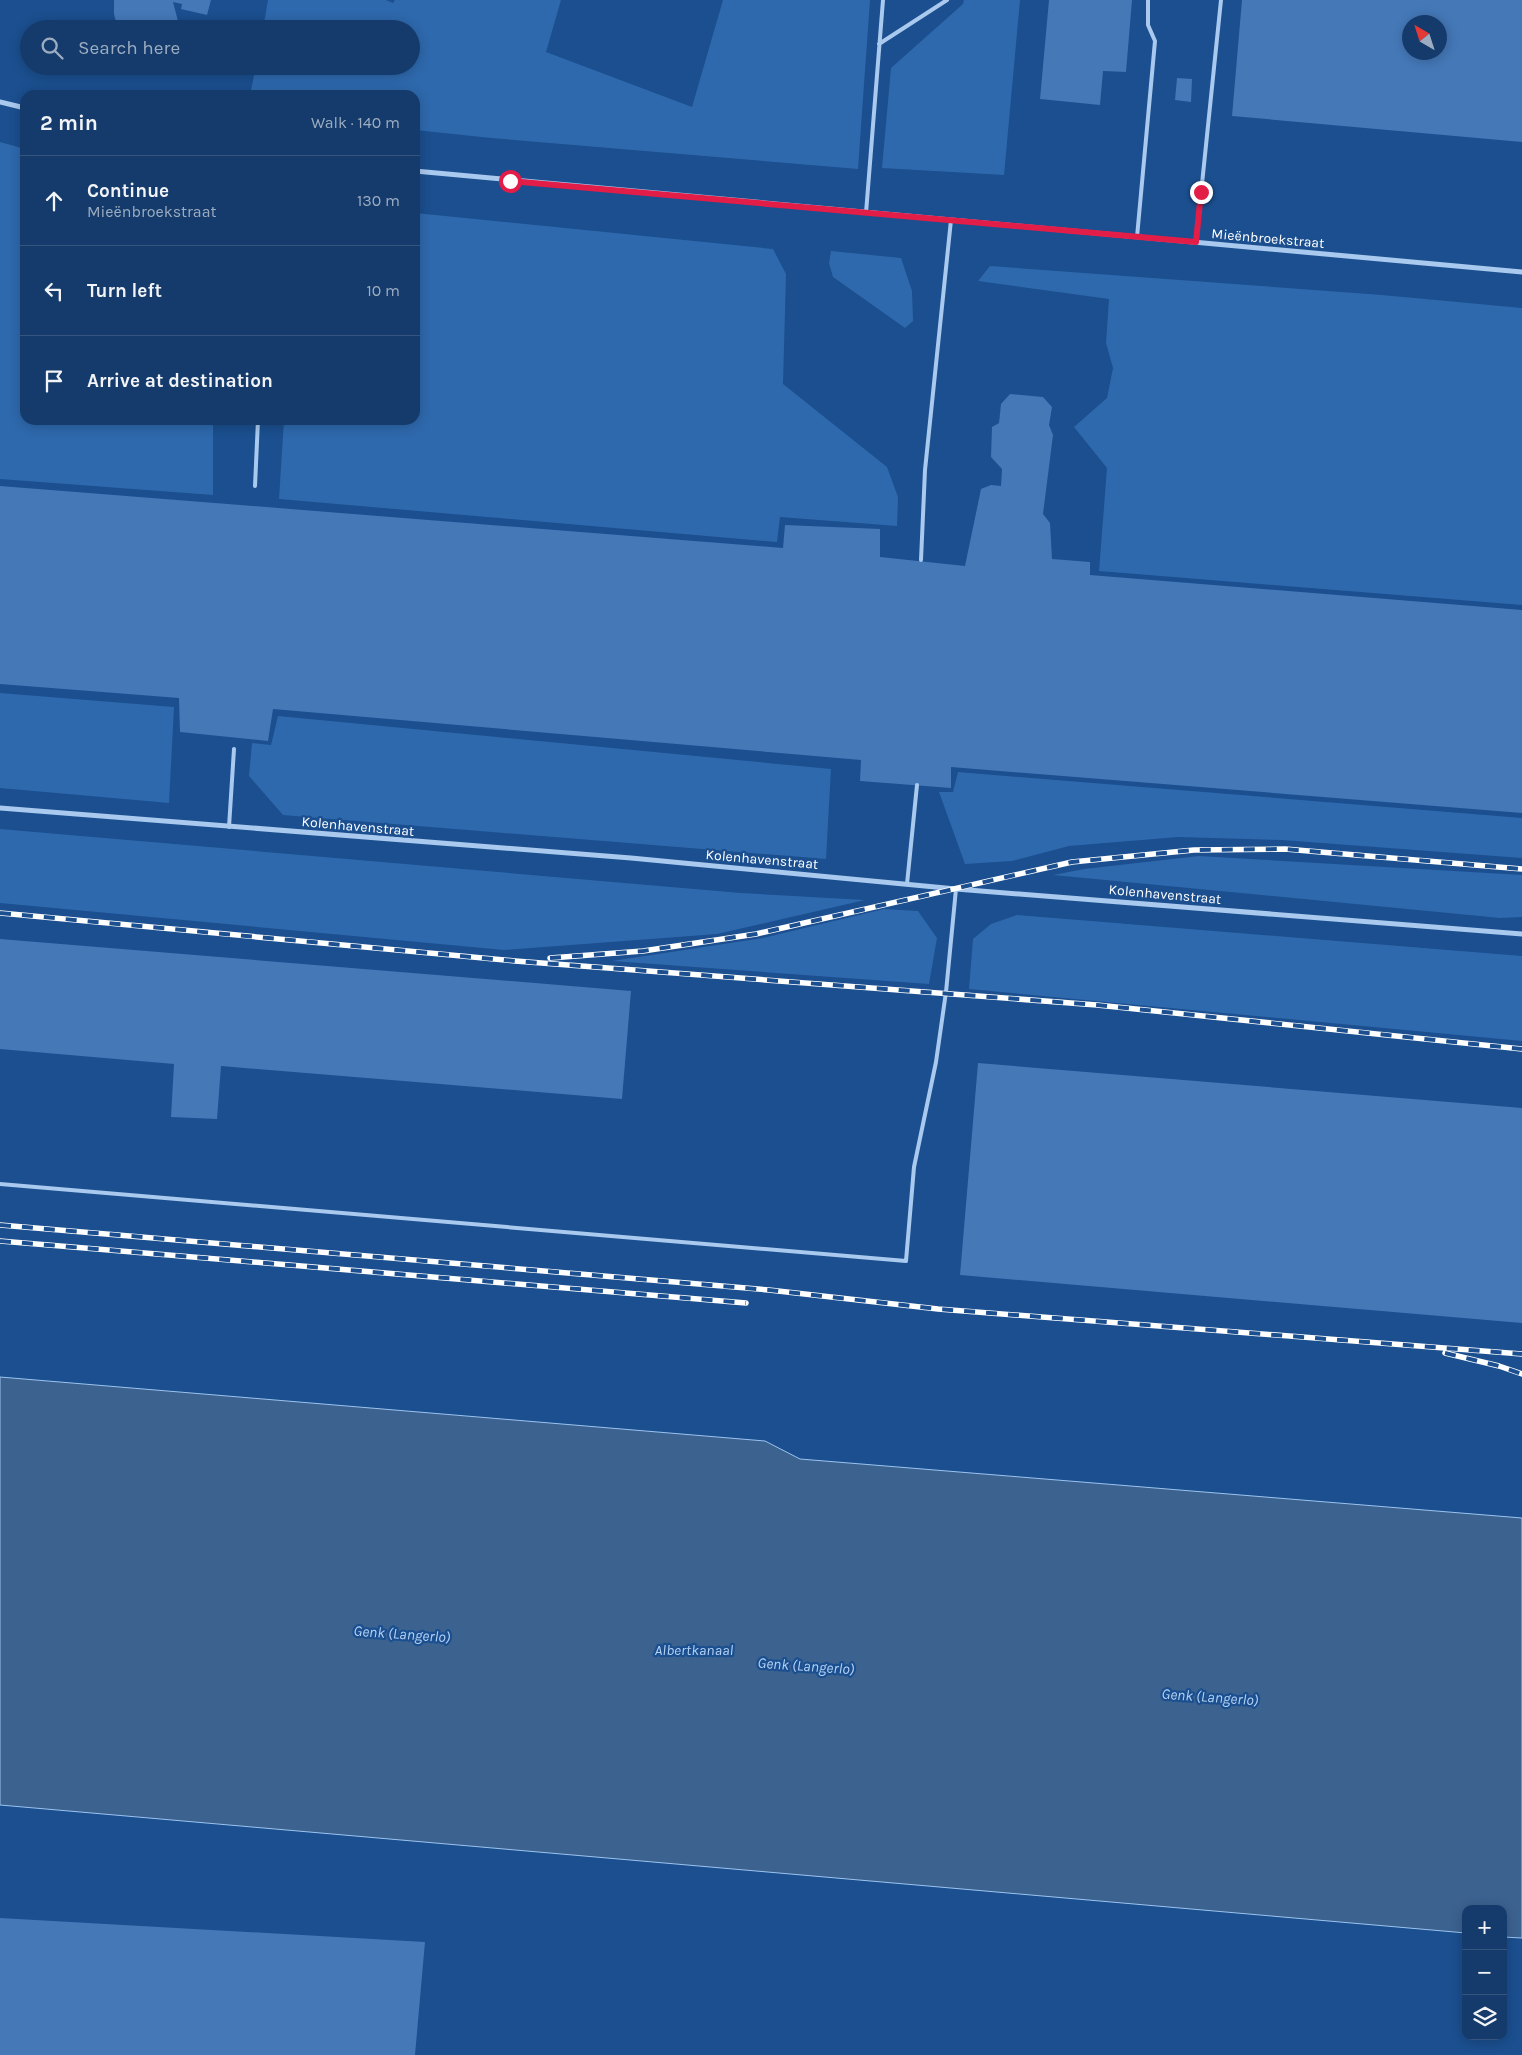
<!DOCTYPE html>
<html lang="en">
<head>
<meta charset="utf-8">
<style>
	:root { --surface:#143b6b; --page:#214673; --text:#f1f3f6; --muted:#9dadc1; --line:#33557e }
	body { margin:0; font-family:Karla,sans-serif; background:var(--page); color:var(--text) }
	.controls { position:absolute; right:15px; bottom:15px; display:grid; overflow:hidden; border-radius:10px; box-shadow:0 2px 12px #0003 }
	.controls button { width:45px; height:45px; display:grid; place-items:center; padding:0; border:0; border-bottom:1px solid var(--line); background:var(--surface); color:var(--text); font:25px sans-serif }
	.compass { position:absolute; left:1402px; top:15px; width:45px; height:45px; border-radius:50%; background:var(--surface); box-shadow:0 2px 12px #0003; rotate:321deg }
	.stop { position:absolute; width:15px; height:15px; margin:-11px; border:4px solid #e11d48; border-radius:50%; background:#fff }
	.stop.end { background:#e11d48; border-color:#fff; box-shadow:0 1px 5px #0008 }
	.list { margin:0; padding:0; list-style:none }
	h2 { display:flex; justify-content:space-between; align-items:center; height:65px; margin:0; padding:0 20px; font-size:21px }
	h2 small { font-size:16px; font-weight:400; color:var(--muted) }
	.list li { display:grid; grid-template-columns:32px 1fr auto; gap:15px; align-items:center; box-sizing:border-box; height:90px; padding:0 20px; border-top:1px solid var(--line) }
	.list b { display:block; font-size:19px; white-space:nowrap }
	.list p { margin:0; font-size:16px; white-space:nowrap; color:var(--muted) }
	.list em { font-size:16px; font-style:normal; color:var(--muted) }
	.icon { flex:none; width:28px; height:28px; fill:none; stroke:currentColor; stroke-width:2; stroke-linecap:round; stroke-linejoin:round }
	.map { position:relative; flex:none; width:1522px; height:2055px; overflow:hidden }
	.search { position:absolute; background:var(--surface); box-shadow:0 2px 12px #0003; left:20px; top:20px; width:400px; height:55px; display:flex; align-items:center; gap:12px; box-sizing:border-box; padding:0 18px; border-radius:28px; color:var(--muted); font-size:19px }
	.panel { position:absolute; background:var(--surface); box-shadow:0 2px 12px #0003; left:20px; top:90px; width:400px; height:335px; border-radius:15px }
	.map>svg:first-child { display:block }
	.green { fill:#2e69ad }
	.water { fill:#3c6290; stroke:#9cc4f0 }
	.building { fill:#4478b7; fill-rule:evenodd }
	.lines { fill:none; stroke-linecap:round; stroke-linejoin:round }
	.service { stroke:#a9c9ee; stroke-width:4 }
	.minor { stroke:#a9c9ee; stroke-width:5 }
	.rail-casing { stroke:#fff; stroke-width:5.5 }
	.rail { stroke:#1b4f8f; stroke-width:4; stroke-dasharray:11; stroke-linecap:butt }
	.route { stroke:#e11d48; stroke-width:6 }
	.labels { text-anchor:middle; stroke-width:4.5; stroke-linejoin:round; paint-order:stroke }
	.street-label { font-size:14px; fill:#fff; stroke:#1b4f8f }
	.water-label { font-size:15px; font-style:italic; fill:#b5d3f5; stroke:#1b4f8f }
</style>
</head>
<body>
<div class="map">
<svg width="1522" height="2055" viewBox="0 0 1522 2055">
	<rect width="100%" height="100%" fill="#1b4f8f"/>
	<path class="green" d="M268 0H386L393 3 395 0H561L546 52 692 107 723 0H870L858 169 491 138 415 130V95H250L256 66H411V29H263Z
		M964 0H1020L1004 175 882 168 891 68 963 4Z
		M0 142 25 149V420H213V495L0 479Z
		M415 213 773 249 786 274 783 384 887 467 898 497 897 526 780 517 777 542 279 499 284 420H415Z
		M831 251 901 258 912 291 913 321 905 328 833 277 829 263Z
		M990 266 1382 295 1522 308V605L1099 571 1107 468 1074 427 1107 398 1113 368 1106 343 1109 299 978 281Z
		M0 693 174 707 169 803 0 788Z
		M278 716 831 769 826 859 283 815 249 776 252 743 271 745Z
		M958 772 1522 818V858L1282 840 1178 837 1069 846 1012 861 965 864 939 792H953Z
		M0 829 741 893 865 900 717 934 504 950 0 903Z
		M1199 856 1522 875V917L1500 918 1053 875 1084 869Z
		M884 909 918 911 937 938 929 984 612 961 763 938Z
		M1017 915 1522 956V1041L969 989 973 939 991 924Z"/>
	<path class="water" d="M0 1377 765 1441 800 1459 1522 1518V1938L1503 1937V1909H1466V1933L0 1805Z"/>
	<path class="building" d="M114 0H211L207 15 181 9 182 4 173 2 178 21 177 29H118L114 14Z
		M1049 0H1132L1126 72 1103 71 1100 105 1040 99Z
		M1242 0H1522V142L1232 116ZM1410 22H1440V52H1410Z
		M1177 78 1192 79 1191 102 1175 100Z
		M1010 394 1043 397 1052 407 1049 425 1053 435 1043 514 1050 523 1052 559 1090 562V575L1522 610V813L951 767V788L860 781 861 760 273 709 268 741 180 732 179 698 0 684V486L783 548 785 525 880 529V557L965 566 981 489 991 485 1001 486 1002 469 991 457 992 427 999 423 1001 404Z
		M0 939 631 991 622 1099 221 1066 217 1119 171 1117 174 1064 0 1049Z
		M978 1063 1522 1108V1323L960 1275Z
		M0 1918 425 1942 415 2055H0Z"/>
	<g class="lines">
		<path class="service" d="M879 44 947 0
			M866 213 883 0
			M1137 237 1155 41 1148 25V0
			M1196 242 1221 0
			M255 486 258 420
			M921 560 925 470 951 220
			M229 827 234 749
			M907 884 917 785
			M0 1184 906 1261 914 1167 936 1062 946 992 956 889"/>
		<path class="minor" d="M0 102 25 108
			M415 171 1522 272
			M0 808 631 858 956 889 1522 934"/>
		<defs>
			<path id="rail" d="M0 913 515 961 1097 1005 1522 1049
				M550 958 643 951 756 934 1072 862 1194 850 1285 849 1522 869
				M0 1225 769 1290 938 1309 1522 1354
				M0 1241 746 1303
				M1445 1353 1499 1366 1522 1374"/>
		</defs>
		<use href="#rail" class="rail-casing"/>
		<use href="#rail" class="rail"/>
	</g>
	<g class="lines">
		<path class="route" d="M510 181 1196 242 1201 192"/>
	</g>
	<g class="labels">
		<g class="street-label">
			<text transform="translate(1268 238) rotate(5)" y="5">Mieënbroekstraat</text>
			<text transform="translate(358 826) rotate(5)" y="5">Kolenhavenstraat</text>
			<text transform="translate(762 859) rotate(5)" y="5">Kolenhavenstraat</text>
			<text transform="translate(1165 894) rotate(5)" y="5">Kolenhavenstraat</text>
		</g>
		<g class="water-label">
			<text transform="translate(402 1634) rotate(4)" y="5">Genk (Langerlo)</text>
			<text x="694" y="1655">Albertkanaal</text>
			<text transform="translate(806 1666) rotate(4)" y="5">Genk (Langerlo)</text>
			<text transform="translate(1210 1697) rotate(4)" y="5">Genk (Langerlo)</text>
		</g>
	</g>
</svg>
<div class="controls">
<button>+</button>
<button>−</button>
<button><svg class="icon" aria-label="layers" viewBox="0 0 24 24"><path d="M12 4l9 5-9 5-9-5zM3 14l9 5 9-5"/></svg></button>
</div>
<svg class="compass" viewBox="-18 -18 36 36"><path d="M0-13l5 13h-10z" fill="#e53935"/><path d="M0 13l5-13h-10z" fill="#9dadc1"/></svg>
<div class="stop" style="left:510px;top:181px"></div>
<div class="stop end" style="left:1201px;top:192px"></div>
<div class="search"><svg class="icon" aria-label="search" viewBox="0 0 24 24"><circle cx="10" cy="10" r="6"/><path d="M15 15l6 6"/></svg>Search here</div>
<section class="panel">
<h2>2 min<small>Walk · 140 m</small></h2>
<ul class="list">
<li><svg class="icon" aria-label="ahead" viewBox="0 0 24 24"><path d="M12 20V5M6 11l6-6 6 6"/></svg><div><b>Continue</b><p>Mieënbroekstraat</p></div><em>130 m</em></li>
<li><svg class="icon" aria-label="left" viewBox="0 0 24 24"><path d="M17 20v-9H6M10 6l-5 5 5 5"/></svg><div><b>Turn left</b></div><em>10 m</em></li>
<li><svg class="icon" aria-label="arrive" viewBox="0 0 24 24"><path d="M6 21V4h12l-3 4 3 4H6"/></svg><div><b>Arrive at destination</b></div></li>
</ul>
</section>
</div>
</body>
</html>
